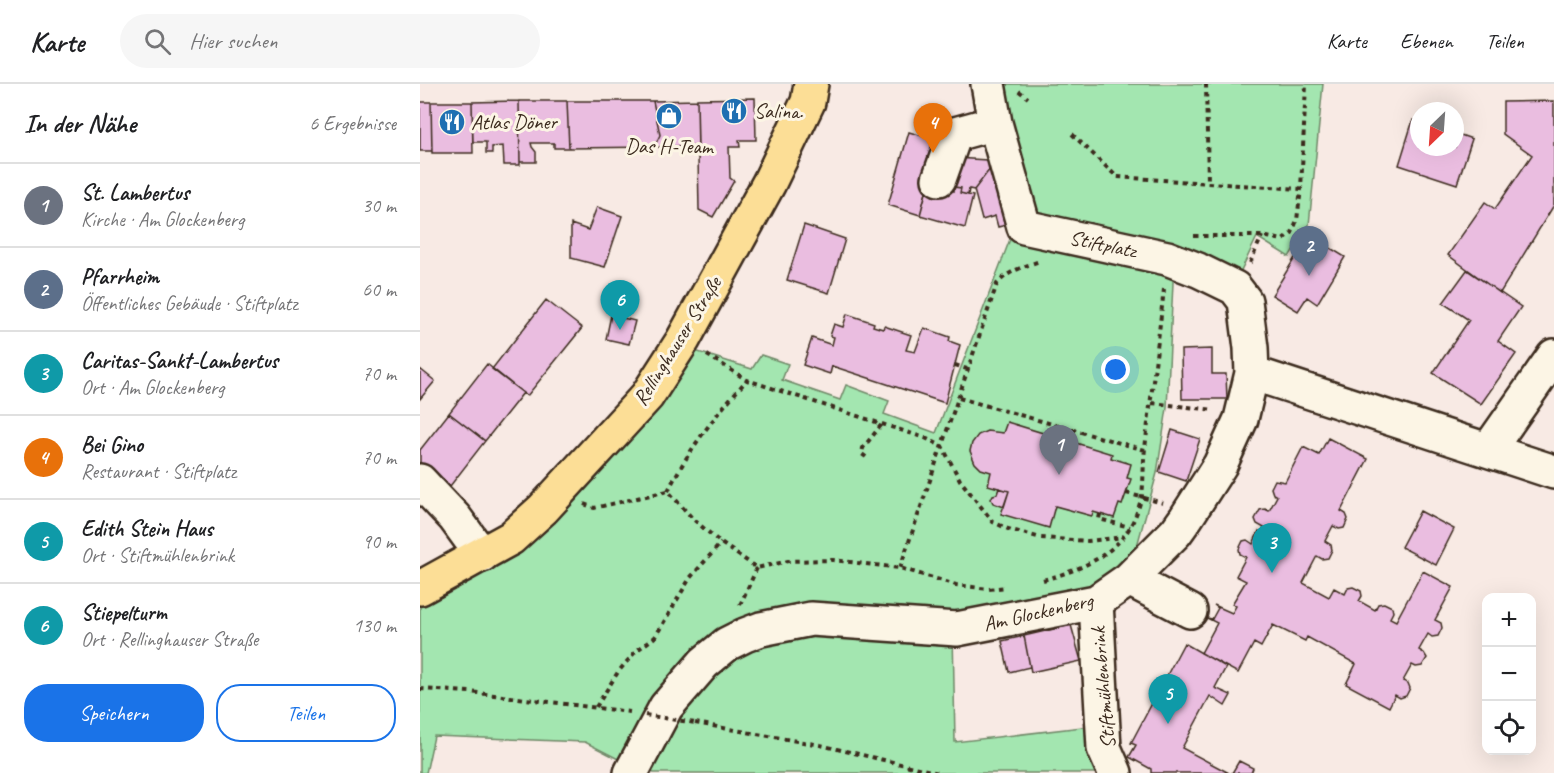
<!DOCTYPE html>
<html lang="de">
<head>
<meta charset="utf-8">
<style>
	:root { --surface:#fff; --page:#f6f6f6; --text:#202124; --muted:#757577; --line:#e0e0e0; --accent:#1a73e8 }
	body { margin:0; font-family:Caveat,sans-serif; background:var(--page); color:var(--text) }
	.controls { position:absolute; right:18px; bottom:18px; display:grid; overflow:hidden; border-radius:12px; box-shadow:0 6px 24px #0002 }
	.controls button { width:54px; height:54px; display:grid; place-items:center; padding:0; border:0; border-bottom:2px solid var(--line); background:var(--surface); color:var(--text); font:30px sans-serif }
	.compass { position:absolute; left:990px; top:18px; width:54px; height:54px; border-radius:50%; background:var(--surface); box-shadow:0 6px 24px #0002; rotate:205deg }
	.you { position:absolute; left:696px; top:286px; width:21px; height:21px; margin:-15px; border:4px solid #fff; border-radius:50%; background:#1a73e8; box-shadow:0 0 0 9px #1a73e833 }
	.badge { display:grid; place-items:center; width:39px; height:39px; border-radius:50%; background:var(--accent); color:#fff; font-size:20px; font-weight:700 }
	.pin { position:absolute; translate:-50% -50px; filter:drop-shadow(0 2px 3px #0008) }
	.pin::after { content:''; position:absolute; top:32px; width:21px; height:18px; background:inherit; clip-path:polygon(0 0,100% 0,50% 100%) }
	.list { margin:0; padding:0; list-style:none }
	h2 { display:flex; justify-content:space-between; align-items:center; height:78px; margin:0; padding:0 24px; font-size:26px }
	h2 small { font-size:20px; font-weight:400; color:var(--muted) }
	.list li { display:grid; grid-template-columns:39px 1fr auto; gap:18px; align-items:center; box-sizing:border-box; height:84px; padding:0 24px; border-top:2px solid var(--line) }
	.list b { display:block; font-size:22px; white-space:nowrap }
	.list p { margin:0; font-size:20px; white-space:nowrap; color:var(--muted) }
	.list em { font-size:20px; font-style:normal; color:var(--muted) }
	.actions { display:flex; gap:12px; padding:18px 24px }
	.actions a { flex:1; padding:14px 0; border:2px solid var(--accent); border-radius:24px; text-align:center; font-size:21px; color:var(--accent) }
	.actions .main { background:var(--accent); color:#fff }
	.icon { flex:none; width:33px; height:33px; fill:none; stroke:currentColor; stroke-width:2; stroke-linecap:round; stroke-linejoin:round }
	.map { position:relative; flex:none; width:1134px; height:689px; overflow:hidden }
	header { display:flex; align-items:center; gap:36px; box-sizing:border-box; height:84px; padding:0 30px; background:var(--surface); border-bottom:2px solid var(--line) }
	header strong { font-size:28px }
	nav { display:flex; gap:33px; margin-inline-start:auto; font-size:21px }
	.search { width:420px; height:54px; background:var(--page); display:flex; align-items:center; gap:15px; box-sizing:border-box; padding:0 21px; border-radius:33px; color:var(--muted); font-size:22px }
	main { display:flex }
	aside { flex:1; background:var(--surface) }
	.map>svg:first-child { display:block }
	.green { fill:#a3e6b0; stroke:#6f8867; stroke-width:1.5 }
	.building { fill:#eabde0; stroke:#3b2a1e; stroke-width:1.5 }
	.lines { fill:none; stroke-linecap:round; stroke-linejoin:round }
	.minor-casing { stroke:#3b2a1e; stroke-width:38 }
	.major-casing { stroke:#3b2a1e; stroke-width:38 }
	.path { stroke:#3b2a1e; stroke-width:4; stroke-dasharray:4.5 4.5; stroke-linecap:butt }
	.minor { stroke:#fcf5e5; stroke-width:33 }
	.major { stroke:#fcde96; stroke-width:33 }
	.path-bridge { stroke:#3b2a1e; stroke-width:4; stroke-dasharray:4.5 4.5; stroke-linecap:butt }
	.labels { text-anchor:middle; stroke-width:6; stroke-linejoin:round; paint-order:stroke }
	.poi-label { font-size:21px; fill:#3b2a1e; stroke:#fcf5e5; text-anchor:start }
	.street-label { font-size:21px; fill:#3b2a1e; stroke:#fcf5e5 }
</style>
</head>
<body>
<header>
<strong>Karte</strong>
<div class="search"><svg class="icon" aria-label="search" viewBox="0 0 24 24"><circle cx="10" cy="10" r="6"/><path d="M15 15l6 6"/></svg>Hier suchen</div>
<nav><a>Karte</a><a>Ebenen</a><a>Teilen</a></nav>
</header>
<main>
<aside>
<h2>In der Nähe<small>6 Ergebnisse</small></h2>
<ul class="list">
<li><span class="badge" style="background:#6b7280">1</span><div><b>St. Lambertus</b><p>Kirche · Am Glockenberg</p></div><em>30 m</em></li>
<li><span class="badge" style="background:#5c6f8a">2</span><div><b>Pfarrheim</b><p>Öffentliches Gebäude · Stiftplatz</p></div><em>60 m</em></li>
<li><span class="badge" style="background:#0f9aa8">3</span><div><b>Caritas-Sankt-Lambertus</b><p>Ort · Am Glockenberg</p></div><em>70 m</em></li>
<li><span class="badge" style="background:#e8710a">4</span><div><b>Bei Gino</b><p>Restaurant · Stiftplatz</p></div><em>70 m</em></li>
<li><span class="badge" style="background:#0f9aa8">5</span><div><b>Edith Stein Haus</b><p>Ort · Stiftmühlenbrink</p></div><em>90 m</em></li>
<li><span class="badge" style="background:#0f9aa8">6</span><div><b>Stiepelturm</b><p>Ort · Rellinghauser Straße</p></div><em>130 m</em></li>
</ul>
<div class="actions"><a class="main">Speichern</a><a>Teilen</a></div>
</aside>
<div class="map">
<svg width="1134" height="689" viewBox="0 0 1134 689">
	<rect width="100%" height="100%" fill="#f8eae4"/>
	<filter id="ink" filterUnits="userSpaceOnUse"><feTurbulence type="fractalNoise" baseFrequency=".0167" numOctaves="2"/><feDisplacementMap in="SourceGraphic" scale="12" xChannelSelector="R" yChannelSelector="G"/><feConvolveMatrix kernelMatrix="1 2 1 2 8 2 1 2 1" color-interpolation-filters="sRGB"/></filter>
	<g filter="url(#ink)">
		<path class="green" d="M569 0H903L889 141 869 173 837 153 813 203 754 178 747 324 737 389 708 495 537 544 339 543 210 681 165 658 14 652 6 689H0V509L46 489 269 265 332 285 341 271 368 280 362 296 420 316 426 301 469 317 464 330 516 349 600 129Z
			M533 546 535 658 679 641 692 689H234L215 683 248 624 341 547Z"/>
		<path class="building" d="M335 14 336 56H319L320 63H309L310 94 314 97 293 133 279 126 277 15Z
			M277 16 278 62 234 63 240 51 233 17Z
			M99 17 100 81H84L83 62 72 63V69H66V58H53L52 18Z
			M99 17H147L149 64H134V59H111L112 63 116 68V78H100Z
			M147 17H233L240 51 234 63 149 64Z
			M1134 17V121L1080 209 1028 171 1065 118 1075 125 1112 71 1083 50V18Z
			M0 18H11L12 67H0Z
			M11 18H52L53 69H12Z
			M993 36 999 38V63H1035V49L1052 55 1037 100 979 81Z
			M489 48 520 57 500 131 468 121Z
			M535 74 567 76 573 81 554 106 549 105 548 111 540 109 541 104 534 103Z
			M573 81 594 139 578 143 575 132 562 136 554 106Z
			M508 100 534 107V103L541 104 540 109 553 112 545 144 500 131Z
			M177 123 202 132 185 183 151 174V140L168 146Z
			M384 141 425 155 409 209 367 196Z
			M889 151 925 173 897 220 887 213 878 227 852 211Z
			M1047 186 1101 223 1078 257 1096 270 1061 320 1013 289 1049 236 1023 219Z
			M126 216 162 244 107 312 72 285Z
			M427 230 454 239 453 242 463 245 464 242 491 251 486 266 495 268 504 244 530 253 529 257 540 261 525 319 412 282 410 290 383 281 392 254 412 261 414 253 410 252 414 240 423 243Z
			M191 231 215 237 209 260 186 255Z
			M792 265V290H806L807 315H762L761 266Z
			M67 280 103 309 65 357 29 329Z
			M0 285 15 297 0 315Z
			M29 329 65 357 27 406 0 385V366Z
			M587 338 692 370 691 374 711 380 707 394 711 395 702 421 699 420 694 434 673 428 672 432 635 422 629 444 581 430 589 407 568 401 571 388 561 385 555 379 550 367 552 359 558 351 567 347 583 349Z
			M752 346 780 355 766 397 739 388Z
			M908 354 948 375 921 427 926 430 928 435 924 444 919 445 913 442 905 457 911 461 912 466 908 474 902 475 897 472 883 499 909 513 914 504 925 510 928 504 933 503 941 507 942 512 939 517 955 526 958 520 964 519 972 523 973 528 970 534 976 537 1003 487 1033 503 1015 536 1021 539 1022 544 1018 552 1012 553 1008 550 999 566 1004 569 1007 574 1002 582 996 583 992 581 983 597 988 599 990 604 986 612 980 614 975 611 969 623 926 600 936 580 887 553 885 557 853 541 841 563 834 559 818 589 781 569 797 539 787 534 792 535 798 524 794 521 812 529 816 522 812 520 826 497 816 492 826 473 820 470 819 465 823 457 827 456 833 460 839 447 843 450 846 445 837 440 835 435 840 426 845 425 849 427 857 412 853 410 851 404 855 396 865 398 883 363 899 371Z
			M579 404 589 407 584 423 573 419 571 415 573 411 577 410Z
			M1000 427 1034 445 1016 481 981 463Z
			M651 541 661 577 611 588 604 552Z
			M604 552 610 583 589 588 582 557Z
			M764 559 806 583 795 604 811 611 805 622 790 612 762 664 809 689H731V685L709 673 716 661 711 659Z
			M819 677 833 684 831 689H812Z"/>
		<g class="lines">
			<defs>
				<path id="minor" d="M519 95 535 50 575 39
					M832 289 1134 388
					M1069 365 1134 272
					M0 397 35 434 62 471
					M709 495 770 527
					M676 518 684 664 695 689
					M211 689 246 623 284 579 307 560 325 551 341 545 391 535 537 545 676 518 709 495 756 448 766 434 800 381 821 335 832 289 831 264 825 217 815 204 778 186 747 174 604 143 575 39 568 0"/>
				<path id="major" d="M0 504 91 454 123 425 227 312 263 256 349 99 388 18 391 0"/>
			</defs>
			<use href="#minor" class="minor-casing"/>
			<use href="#major" class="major-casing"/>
			<path class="path" d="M786 0 788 98
				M599 7 608 14
				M652 50 697 93 881 105
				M774 152H842L863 156 872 149 877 136 881 105 886 0
				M830 179 842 152
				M287 271 327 296 505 354 522 362 540 396 573 438 588 445 621 454 668 457 703 453
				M535 281 547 285
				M539 314 725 366
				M732 319 794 326
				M446 373 442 370 443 364 462 340
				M248 407C267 368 297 328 327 296
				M706 409 743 419
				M164 420 174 424 248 407 273 435 301 459 337 484 368 477 413 476 480 484 536 501 569 505 586 503
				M680 430 679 435 710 443
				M480 484 577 200C588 187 605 182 620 177
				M623 496C652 488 683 477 703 453 712 443 719 425 722 411 724 396 723 380 725 365 731 312 738 258 744 205
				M320 521 337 484
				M0 605 50 608 210 628
				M176 623 198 588 216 567 235 553 270 494 301 459
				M275 639 400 661 519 689"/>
			<use href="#minor" class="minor"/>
			<use href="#major" class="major"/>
			<path class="path-bridge" d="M225 631 275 639"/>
		</g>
	</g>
	<defs>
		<symbol id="restaurant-disc" viewBox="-11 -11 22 22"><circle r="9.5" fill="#1f6fb2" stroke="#fcf5e5"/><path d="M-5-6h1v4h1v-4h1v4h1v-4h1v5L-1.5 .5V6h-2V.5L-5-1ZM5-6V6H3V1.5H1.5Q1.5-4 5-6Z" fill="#fff"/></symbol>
		<symbol id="shop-disc" viewBox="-11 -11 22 22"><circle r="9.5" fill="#1f6fb2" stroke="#fcf5e5"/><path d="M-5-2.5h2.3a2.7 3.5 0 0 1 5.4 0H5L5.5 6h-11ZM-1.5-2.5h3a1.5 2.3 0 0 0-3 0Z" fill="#fff"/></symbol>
	</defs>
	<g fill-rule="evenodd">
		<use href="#restaurant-disc" x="299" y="12" width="30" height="30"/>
		<use href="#shop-disc" x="234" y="17" width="30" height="30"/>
		<use href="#restaurant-disc" x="17" y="23" width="30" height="30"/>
	</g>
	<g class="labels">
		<g class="poi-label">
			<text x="334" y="34">Salina.</text>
			<text x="51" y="45">Atlas Döner</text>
			<text x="249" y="69" text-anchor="middle">Das H-Team</text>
		</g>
		<g class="street-label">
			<text transform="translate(683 160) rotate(12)" y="7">Stiftplatz</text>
			<text transform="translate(257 257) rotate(-58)" y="7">Rellinghauser Straße</text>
			<text transform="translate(618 528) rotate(-13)" y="7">Am Glockenberg</text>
			<text transform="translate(683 604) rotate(-95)" y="7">Stiftmühlenbrink</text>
		</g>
	</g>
</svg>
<div class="controls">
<button>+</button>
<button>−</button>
<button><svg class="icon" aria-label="locate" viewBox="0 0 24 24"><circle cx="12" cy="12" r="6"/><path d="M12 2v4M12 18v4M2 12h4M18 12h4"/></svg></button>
</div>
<svg class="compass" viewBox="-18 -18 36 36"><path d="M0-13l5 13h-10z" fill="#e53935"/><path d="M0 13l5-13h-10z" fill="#757577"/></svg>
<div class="you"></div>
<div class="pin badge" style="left:639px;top:391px;background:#6b7280">1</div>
<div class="pin badge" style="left:889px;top:192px;background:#5c6f8a">2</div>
<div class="pin badge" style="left:852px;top:489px;background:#0f9aa8">3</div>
<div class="pin badge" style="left:513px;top:69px;background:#e8710a">4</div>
<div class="pin badge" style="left:748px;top:640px;background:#0f9aa8">5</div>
<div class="pin badge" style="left:200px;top:246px;background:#0f9aa8">6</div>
</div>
</main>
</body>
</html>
